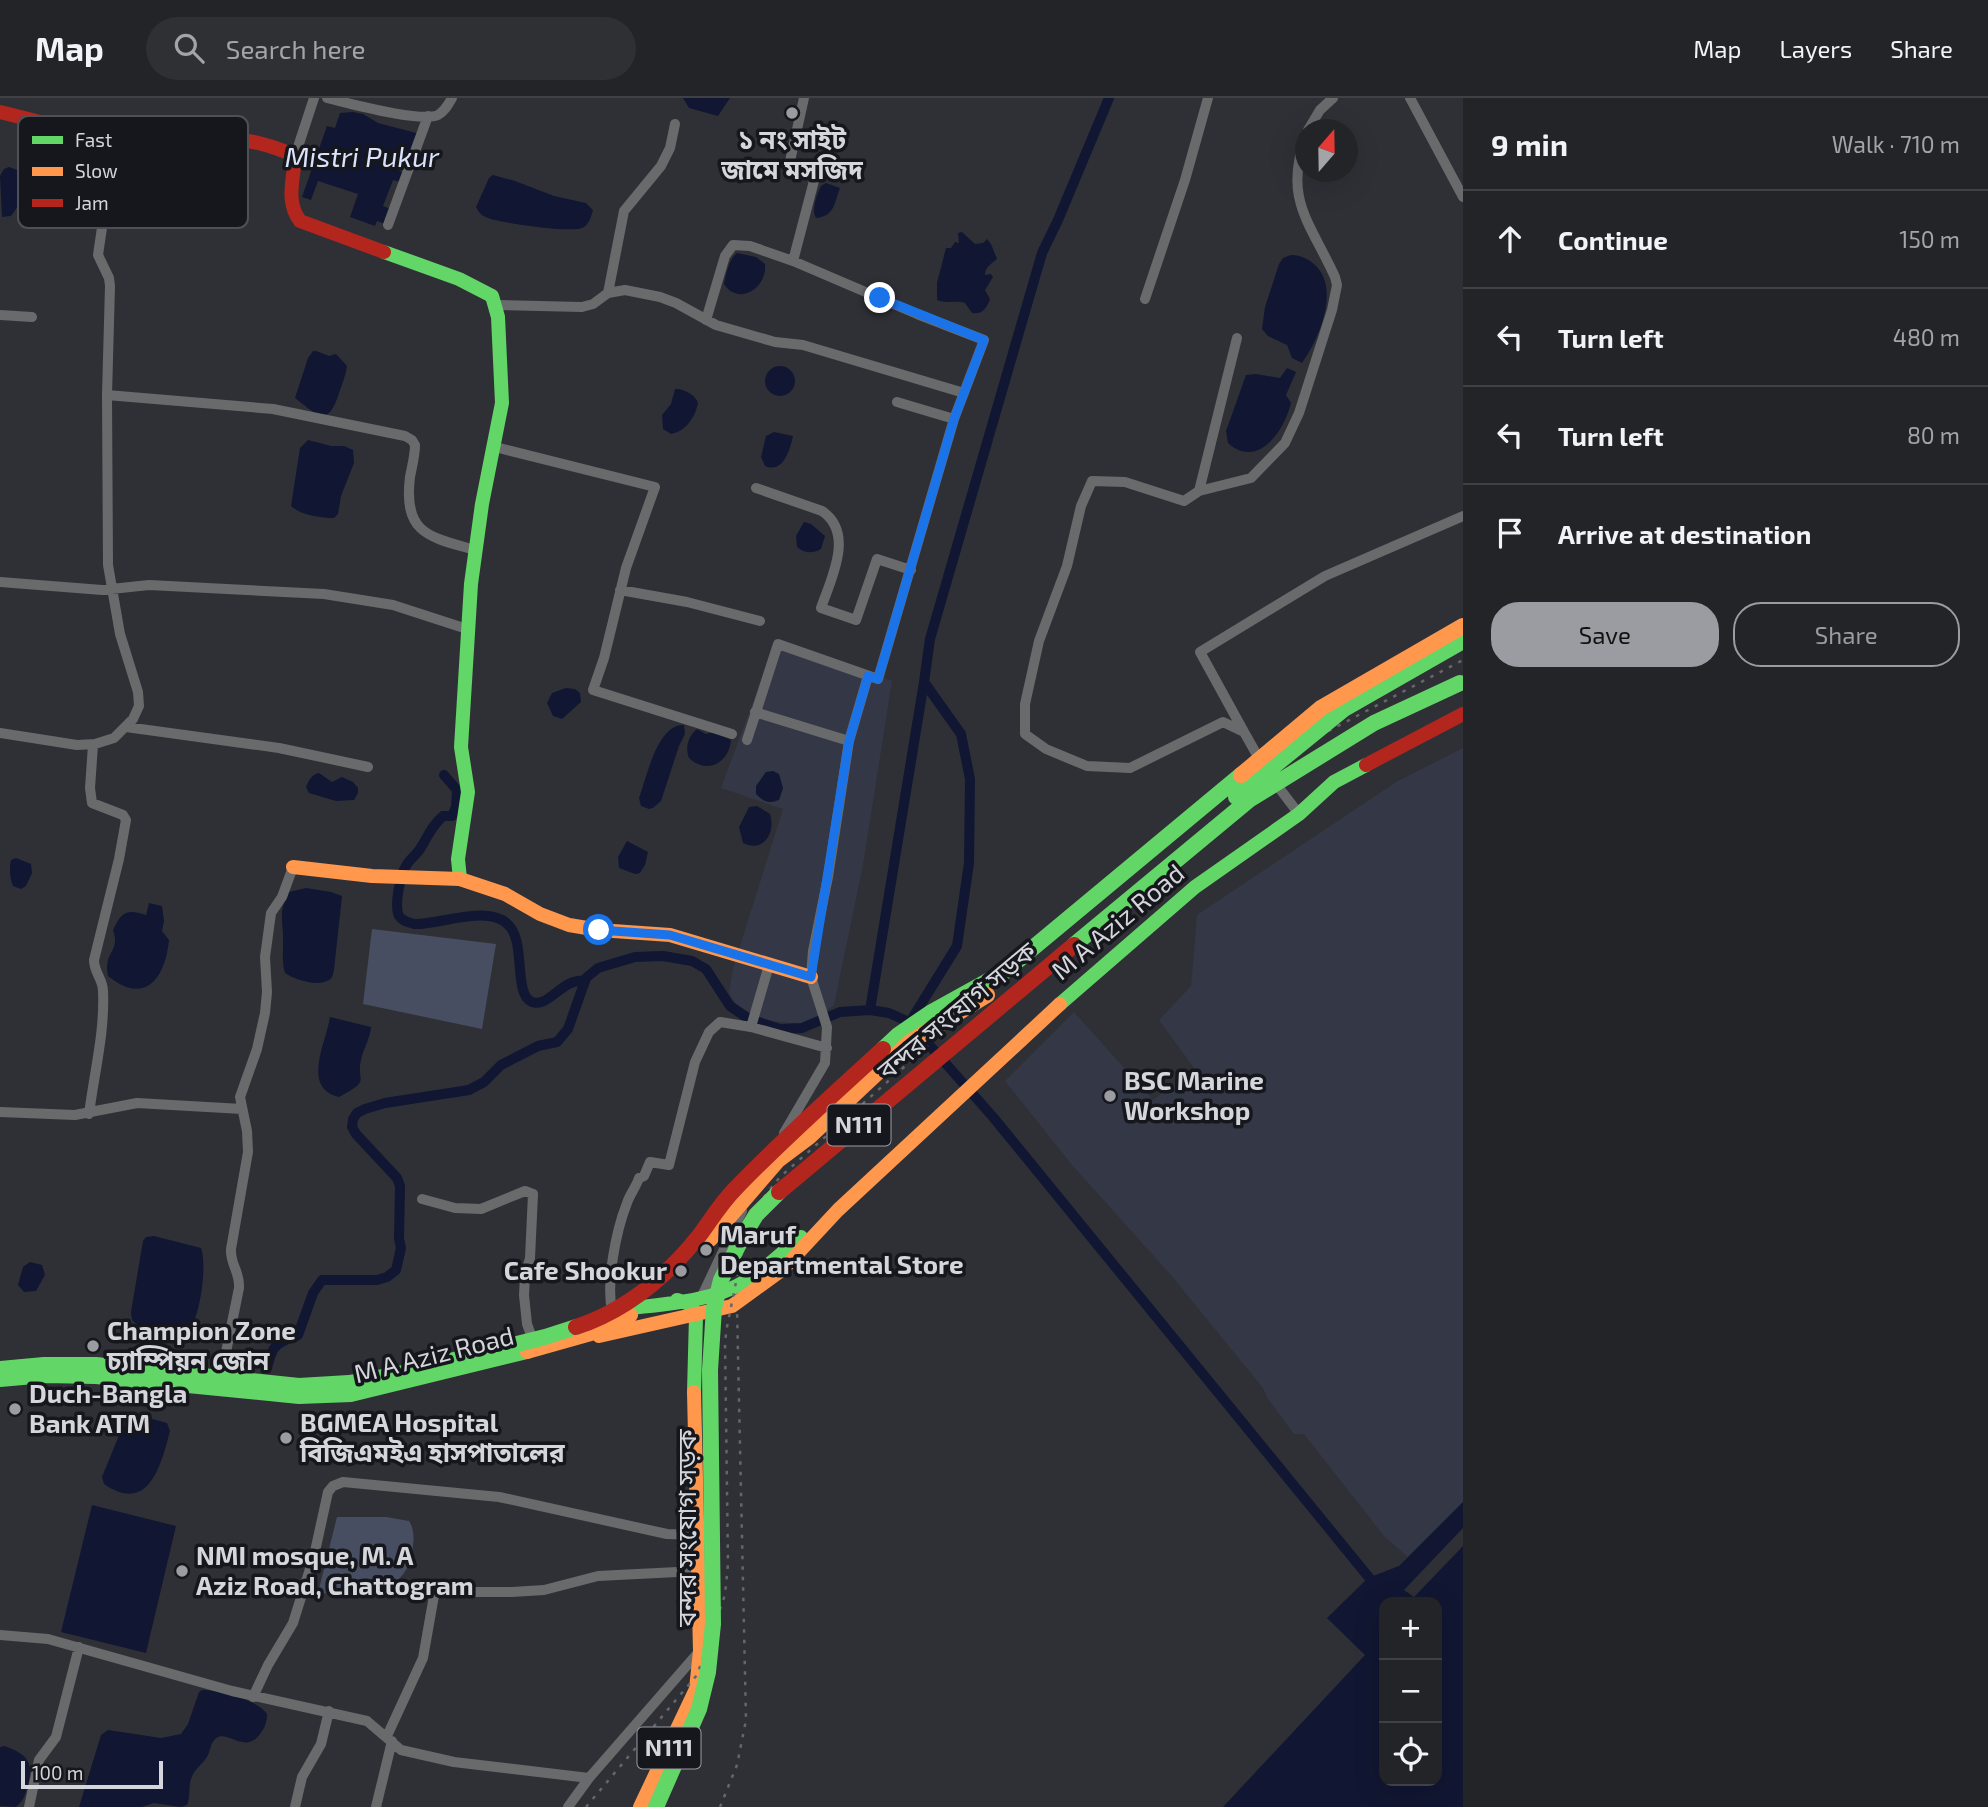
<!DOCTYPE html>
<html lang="en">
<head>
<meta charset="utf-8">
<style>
	:root { --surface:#232428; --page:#2f3034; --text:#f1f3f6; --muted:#a3a4a8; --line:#404145; --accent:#9a9ca2 }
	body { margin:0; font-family:"Exo 2","Noto Sans Bengali",sans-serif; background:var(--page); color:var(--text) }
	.controls { position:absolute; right:21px; bottom:21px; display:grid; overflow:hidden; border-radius:14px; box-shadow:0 7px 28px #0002 }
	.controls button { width:63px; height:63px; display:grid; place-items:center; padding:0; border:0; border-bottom:2px solid var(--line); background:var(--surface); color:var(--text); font:35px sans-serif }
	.compass { position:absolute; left:1295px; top:21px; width:63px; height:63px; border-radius:50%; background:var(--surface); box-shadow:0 7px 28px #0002; rotate:20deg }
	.scale { position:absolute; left:21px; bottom:18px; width:142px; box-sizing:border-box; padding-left:7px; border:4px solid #d4d6dc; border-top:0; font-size:19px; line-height:24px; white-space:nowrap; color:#d4d6dc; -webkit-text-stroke:5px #16171c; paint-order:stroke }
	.stop { position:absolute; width:21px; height:21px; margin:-16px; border:5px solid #1a73e8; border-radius:50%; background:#fff }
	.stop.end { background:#1a73e8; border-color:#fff; box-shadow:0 2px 7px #0008 }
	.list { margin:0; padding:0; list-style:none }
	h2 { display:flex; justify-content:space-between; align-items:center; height:91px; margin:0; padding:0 28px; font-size:30px }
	h2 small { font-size:23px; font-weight:400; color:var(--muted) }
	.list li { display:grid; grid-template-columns:46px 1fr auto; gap:21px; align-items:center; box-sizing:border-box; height:98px; padding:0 28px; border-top:2px solid var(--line) }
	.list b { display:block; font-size:26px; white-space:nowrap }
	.list em { font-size:23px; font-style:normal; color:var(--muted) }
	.actions { display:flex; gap:14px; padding:21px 28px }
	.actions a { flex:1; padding:16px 0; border:2px solid var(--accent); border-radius:28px; text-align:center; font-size:24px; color:var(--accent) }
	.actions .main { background:var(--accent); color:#111 }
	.icon { flex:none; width:38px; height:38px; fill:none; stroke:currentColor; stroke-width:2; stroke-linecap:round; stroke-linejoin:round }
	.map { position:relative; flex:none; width:1463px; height:1709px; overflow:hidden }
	header { display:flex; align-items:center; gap:42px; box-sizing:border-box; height:98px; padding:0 35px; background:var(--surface); border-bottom:2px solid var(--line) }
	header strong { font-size:33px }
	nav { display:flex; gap:38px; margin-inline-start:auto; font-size:24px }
	.search { width:490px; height:63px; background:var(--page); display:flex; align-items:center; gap:18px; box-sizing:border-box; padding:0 24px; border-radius:38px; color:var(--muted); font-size:26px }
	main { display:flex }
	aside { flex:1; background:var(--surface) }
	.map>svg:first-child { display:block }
	.built { fill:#333746 }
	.green { fill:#484e62 }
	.water { fill:#111632; fill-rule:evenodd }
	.pier { fill:#2f3036 }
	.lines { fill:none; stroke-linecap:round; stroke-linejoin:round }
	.canal { stroke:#111632; stroke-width:10 }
	.street { stroke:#696a6c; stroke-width:10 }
	.fast { stroke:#63d668; stroke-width:14 }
	.slow { stroke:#ff974d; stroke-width:14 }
	.jam { stroke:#b3261e; stroke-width:14 }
	.rail { stroke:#666669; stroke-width:2.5; stroke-dasharray:3.5 7; stroke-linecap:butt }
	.fast-bridge { stroke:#63d668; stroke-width:16 }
	.slow-bridge { stroke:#ff974d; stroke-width:16 }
	.jam-bridge { stroke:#b3261e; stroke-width:16 }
	.route { stroke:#1a73e8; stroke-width:9 }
	.poi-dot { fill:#9a9ca2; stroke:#16171c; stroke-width:2.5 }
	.labels { text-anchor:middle; stroke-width:7; stroke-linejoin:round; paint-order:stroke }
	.shield { fill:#16171c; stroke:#9b9da2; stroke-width:2 }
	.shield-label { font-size:24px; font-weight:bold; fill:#d4d6dc }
	.poi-label { font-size:26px; font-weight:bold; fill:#d4d6dc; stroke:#16171c; text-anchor:start }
	.street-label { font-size:26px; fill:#d4d6dc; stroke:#16171c }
	.water-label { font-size:28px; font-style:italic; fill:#dae2fc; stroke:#16171c }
	.key { fill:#16171c; stroke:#4f5056; stroke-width:2 }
	.key-label { font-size:19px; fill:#d4d6dc }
</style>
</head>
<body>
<header>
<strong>Map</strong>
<div class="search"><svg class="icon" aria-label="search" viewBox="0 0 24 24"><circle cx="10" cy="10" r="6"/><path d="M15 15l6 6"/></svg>Search here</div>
<nav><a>Map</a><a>Layers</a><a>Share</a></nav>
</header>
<main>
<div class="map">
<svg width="1463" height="1709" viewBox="0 0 1463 1709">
	<rect width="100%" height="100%" fill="#2f3036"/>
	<path class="built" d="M776 542 892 583 863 767 834 907 818 919 800 926 762 922 736 907 729 895 733 870 783 711 721 690Z
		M1463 650V1404L1408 1459 1384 1438 1304 1336H1294L1268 1301 1263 1290 1170 1176 1072 1067 1005 983 1074 914 1153 1002 1194 970 1159 922 1191 888 1197 817 1396 684Z"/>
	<path class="green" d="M372 831 496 846 482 931 363 906Z
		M337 1419H386L409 1423C415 1432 414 1444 412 1454 403 1503 356 1496 318 1495Z"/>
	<path class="water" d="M683 0H730L718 18 689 10Z
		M353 14 363 16 378 25 420 36 414 54 404 51 396 71 405 76 401 84 393 82 383 108 391 111 385 126 377 123 375 128 350 119 358 96 318 83 311 102 302 99 327 28 335 30 340 15Z
		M9 69 20 73C20 90 24 103 11 118L2 119 0 78 4 71Z
		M493 77 515 83 554 98 586 105 593 112C591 119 589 127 582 130 573 135 500 125 488 120 482 118 479 115 476 109L489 80Z
		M826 85 840 90C834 105 835 118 816 120 811 112 817 96 821 88Z
		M962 134 975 146 983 145 987 141 991 146 997 161C991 166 985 169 985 177L991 176 993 179 985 192 990 201C987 210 982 217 972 215L965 205C955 202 947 206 937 202V185L946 150H951L955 144 959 145 958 135Z
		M737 155 756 159 765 166C768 189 739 209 724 186 726 176 729 161 737 155Z
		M1291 157C1301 157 1309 161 1316 168 1340 192 1319 241 1302 265L1292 260 1287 247 1268 238 1262 231 1265 209 1279 166 1283 160Z
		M313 253H316L329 258 336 256 347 268C346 277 342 286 339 295 328 330 318 318 295 300L308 260Z
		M765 283a15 15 0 1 1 30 0a15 15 0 1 1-30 0Z
		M1287 270 1296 274 1286 297 1291 305C1284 333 1258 372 1228 345L1226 333 1246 277 1256 276 1280 280Z
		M675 291C683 290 696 297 698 305 695 320 686 333 671 336L663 331 662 317 671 306Z
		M774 334 793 338C790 352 783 376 765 368L761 359 766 338Z
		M308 342 331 348H344L353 352 354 365 341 398 338 416 334 420C321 420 300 417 291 408L300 350Z
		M804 424 811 426 825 438 821 451C812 456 804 455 797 449L796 438Z
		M566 590 575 591 580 595 581 604 562 621 553 618 547 605 552 595Z
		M684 627 685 636 679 648 661 703 653 710 649 711 641 708 639 700C647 679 657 626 684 627Z
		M697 631 706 636 713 634 731 642C729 665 707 677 689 660 685 650 688 638 697 631Z
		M773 673 779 676 783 690 779 702C769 706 764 704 756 696V688L766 674Z
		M319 675 332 684 342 679 353 684 358 690V695L354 702 336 703 309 695 306 689C309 682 312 676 319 675Z
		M757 708 770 716C776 735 764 755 743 745L739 729 749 709Z
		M627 743 648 754 645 767 640 775 635 776 619 770 618 759Z
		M16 760 31 766 32 775 26 788 21 791 13 788C10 781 9 770 11 762Z
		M306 790 331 794 342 798 334 872C333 875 333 880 329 882 318 889 295 882 285 875 282 865 283 856 283 845 284 823 277 816 289 794Z
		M149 805 162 808 164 823 162 833 169 842C165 881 145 908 108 878 103 852 121 855 113 832 122 813 127 811 146 817Z
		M330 919 371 929C370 940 365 948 362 958 354 985 374 980 339 999 301 990 326 945 330 919Z
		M154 1138 201 1150C208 1170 199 1227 184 1242 165 1245 146 1235 132 1222L131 1214 143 1143 146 1139Z
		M30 1164 42 1167 45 1177 36 1193 24 1194 18 1187 23 1169Z
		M138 1317 167 1325 170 1333C161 1367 149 1417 104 1386L102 1379 122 1330Z
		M1463 1404V1709H1223L1365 1557 1327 1520 1368 1480 1399 1468ZM1384 1504H1437V1683H1384Z
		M92 1407 176 1428 146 1555 61 1534Z
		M202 1592C219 1592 258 1602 267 1616 267 1624 265 1630 260 1636 244 1659 224 1626 213 1644 210 1648 210 1654 207 1659 202 1667 194 1671 191 1681 188 1690 191 1698 187 1707L181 1709 154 1705 142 1709H79L101 1637 108 1632 161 1640 181 1636 188 1626 199 1594Z
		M4 1648C28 1656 35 1665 27 1690 25 1698 22 1704 16 1709L0 1708V1649Z"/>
	<path class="pier" d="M1463 1430V1448L1414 1499 1404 1492Z"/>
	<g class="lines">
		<path class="canal" d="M444 677 457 692 456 709 452 718H443C430 730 429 737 420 751 416 757 409 762 406 768 400 777 394 808 399 818 402 823 408 824 414 826 440 827 493 804 511 830 525 850 514 897 532 904 549 910 562 880 584 883
			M870 912 924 584
			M910 924 957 848 969 765 970 681 961 636 924 584 930 541 1042 155 1058 122 1109 0
			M267 1270C273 1245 276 1246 298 1237L313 1195 322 1182H377L387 1179 396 1172 401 1150 399 1141 400 1088 397 1080 356 1036 352 1029 353 1021 357 1015 365 1011 385 1005 469 992 484 984 501 967 538 948 557 944 568 931 586 880 598 870 635 859 663 858 692 863 706 871 730 908 749 921 780 931 802 930 840 914 870 912 889 915 909 924 993 1019 1389 1504"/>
		<path class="street" d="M327 0C348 5 420 25 438 17 445 13 448 7 452 0
			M1410 0 1463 99
			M1308 32 1320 12 1333 0
			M118 39 105 109 98 157 109 180 110 188 107 297 273 311 405 338 412 342 415 347C415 358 412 368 410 379 403 436 429 439 475 452
			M295 58 314 0
			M388 127 428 18
			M608 195 625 192 660 199 676 205 716 227 775 244 803 247 964 295
			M1145 201 1185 82 1208 0
			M496 207 582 209 593 206 608 195 624 113 661 68 670 50 675 26
			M0 217 32 219
			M706 222 725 158 733 147 750 148 793 163 815 79 792 66 790 63 804 0
			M1237 240 1199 393 1184 403 1125 384 1092 383 1081 408 1067 468 1039 543 1025 606V636L1046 651 1087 668 1130 670 1223 624 1244 634 1261 664
			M897 304 954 321
			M495 349 655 389 626 470 604 560 593 592 732 636
			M756 390 822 413C855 435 831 481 821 510L856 522 877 461 911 472
			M1199 393 1251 380 1285 345 1299 315 1332 212 1337 187 1335 179C1310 124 1283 101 1306 38
			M0 484 102 492 149 487 324 496 393 507 467 531
			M620 492 687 504 760 523
			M755 614 849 643
			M126 629 279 650 368 669
			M1244 634 1200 554 1325 478 1463 418
			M0 635 77 647 95 646 114 640 133 621 139 608 138 594 120 536 108 467 107 297
			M747 642 778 546 878 581 954 321 984 242 917 216 793 163
			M1273 682 1299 716
			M751 929 769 867
			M0 1014 75 1017 137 1005 242 1011
			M89 1016C94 976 105 934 103 893 103 881 94 875 94 862L119 761 126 722 123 717 92 705 90 690 93 647
			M784 1035 825 965 827 929 811 879 813 853 828 779 849 643 868 578
			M422 1101 455 1110 481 1111 525 1093 533 1096 530 1160 525 1178 524 1197 527 1226 531 1237
			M702 1198 742 1113
			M612 1213C606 1183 616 1133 627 1105 630 1096 636 1089 639 1080L644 1078 650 1064 669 1067 695 964 709 934 720 924 751 929 827 950
			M222 1274 239 1190C240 1173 230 1167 231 1151L248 1054 247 1033 240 999 257 951 265 915 267 894 265 859 271 815 282 799 293 769
			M0 1537 48 1541 232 1593 367 1623 401 1652 454 1664 589 1680
			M253 1599 268 1567 293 1525 314 1458 328 1394 333 1388 343 1384 499 1399 667 1436 696 1437
			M387 1638 423 1560 435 1492 453 1494H512L544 1492 598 1478 697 1473
			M29 1709 39 1662 56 1639 79 1549
			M295 1709 302 1679 321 1646 329 1613
			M376 1709 392 1643
			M568 1709 589 1680 697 1556"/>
		<path class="fast" d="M384 154 459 181 492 198 498 219 502 305 482 406 471 486 461 649 468 694 458 761 460 781
			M1060 906 1195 789 1299 716 1334 684 1366 667
			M677 1202 690 1206 696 1218 694 1294
			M615 1212C658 1206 708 1206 746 1183 766 1171 783 1154 801 1139
			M0 1282 45 1278 96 1279 299 1299 351 1297 527 1254"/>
		<path class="slow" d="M293 769 372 778 460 781 505 796 540 816 569 827 599 832 670 837 811 879
			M599 1238 732 1208 783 1171 838 1112 1060 906
			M527 1254 598 1234 631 1217
			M640 1709 696 1591 700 1553 694 1294"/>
		<path class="jam" d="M0 14C40 23 80 37 121 39 185 43 234 29 295 58 294 81 285 103 300 123L384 154
			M1366 667 1463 616"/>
		<path class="rail" d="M586 1709 697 1577 719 1514 725 1497 728 1466 725 1244 727 1229 743 1149 755 1110 780 1079 1185 720 1317 639 1463 562
			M720 1709 737 1667 746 1622 737 1211"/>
		<path class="fast-bridge" d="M1236 699 1344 611 1463 543
			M1074 847 1249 702 1374 625 1460 585
			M883 951 898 937 930 915 1004 874 1241 677
			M0 1271 44 1267H96L299 1288 349 1285 399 1276 545 1239 576 1229
			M656 1709 699 1611 708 1574 713 1526 710 1272 714 1210 721 1182 742 1140 756 1117 779 1094"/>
		<path class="slow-bridge" d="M1241 677 1321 610 1463 528
			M710 1141 778 1062 810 1038 910 944 987 897"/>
		<path class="jam-bridge" d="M779 1094 1074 847
			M576 1229C625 1213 667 1178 699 1138 711 1122 721 1105 735 1091 782 1042 833 997 883 951"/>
	</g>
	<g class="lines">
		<path class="route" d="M599 832 670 837 811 879 849 643 868 578 878 581 954 321 984 242 880 200"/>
	</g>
	<g class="poi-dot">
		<circle cx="792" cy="15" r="7"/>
		<circle cx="1110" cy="998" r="7"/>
		<circle cx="706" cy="1152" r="7"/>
		<circle cx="681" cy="1173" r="7"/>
		<circle cx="93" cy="1248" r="7"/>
		<circle cx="15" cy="1311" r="7"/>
		<circle cx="286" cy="1340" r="7"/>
		<circle cx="182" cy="1473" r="7"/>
	</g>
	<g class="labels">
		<g class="shield">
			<rect x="827.5" y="1006.5" width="63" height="41" rx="5"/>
			<rect x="637.5" y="1629.5" width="63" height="41" rx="5"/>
		</g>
		<g class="shield-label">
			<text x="859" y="1035">N111</text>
			<text x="669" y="1658">N111</text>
		</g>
		<g class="poi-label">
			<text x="792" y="51" text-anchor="middle">১ নং সাইট<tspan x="792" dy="30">জামে মসজিদ</tspan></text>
			<text x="1124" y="992">BSC Marine<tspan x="1124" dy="30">Workshop</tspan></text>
			<text x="720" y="1146">Maruf<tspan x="720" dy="30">Departmental Store</tspan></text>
			<text x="667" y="1182" text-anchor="end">Cafe Shookur</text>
			<text x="107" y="1242">Champion Zone<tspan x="107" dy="30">চ্যাম্পিয়ন জোন</tspan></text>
			<text x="29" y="1305">Duch-Bangla<tspan x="29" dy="30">Bank ATM</tspan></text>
			<text x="300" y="1334">BGMEA Hospital<tspan x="300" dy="30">বিজিএমইএ হাসপাতালের</tspan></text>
			<text x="196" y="1467">NMI mosque, M. A<tspan x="196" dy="30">Aziz Road, Chattogram</tspan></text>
		</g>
		<g class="street-label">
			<text transform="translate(1118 824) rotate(-40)" y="9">M A Aziz Road</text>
			<text transform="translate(957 913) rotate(-40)" y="9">বন্দর সংযোগ সড়ক</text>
			<text transform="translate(434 1257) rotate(-14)" y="9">M A Aziz Road</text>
			<text transform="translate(687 1430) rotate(-90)" y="9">বন্দর সংযোগ সড়ক</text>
		</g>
		<g class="water-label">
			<text x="362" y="69">Mistri Pukur</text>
		</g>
	</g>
	<rect x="18" y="18" width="230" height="112" rx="10" class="key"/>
	<rect x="32" y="38" width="31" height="8" fill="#63d668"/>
	<rect x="32" y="69" width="31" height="9" fill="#ff974d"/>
	<rect x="32" y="101" width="31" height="8" fill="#b3261e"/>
	<g class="key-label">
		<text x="75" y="49">Fast</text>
		<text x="75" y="80">Slow</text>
		<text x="75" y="112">Jam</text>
	</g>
</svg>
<div class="controls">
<button>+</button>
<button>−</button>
<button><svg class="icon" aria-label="locate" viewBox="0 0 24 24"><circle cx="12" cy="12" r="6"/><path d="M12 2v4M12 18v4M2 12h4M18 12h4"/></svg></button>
</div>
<svg class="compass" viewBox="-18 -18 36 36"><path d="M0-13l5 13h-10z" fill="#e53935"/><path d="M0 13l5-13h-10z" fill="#a3a4a8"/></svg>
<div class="scale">100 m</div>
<div class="stop" style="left:599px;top:832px"></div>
<div class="stop end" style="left:880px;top:200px"></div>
</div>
<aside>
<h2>9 min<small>Walk · 710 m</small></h2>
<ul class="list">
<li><svg class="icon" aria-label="ahead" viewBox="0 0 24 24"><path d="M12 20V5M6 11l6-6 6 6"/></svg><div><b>Continue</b></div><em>150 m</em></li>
<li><svg class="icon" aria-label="left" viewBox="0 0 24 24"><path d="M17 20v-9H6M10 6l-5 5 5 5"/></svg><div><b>Turn left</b></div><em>480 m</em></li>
<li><svg class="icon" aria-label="left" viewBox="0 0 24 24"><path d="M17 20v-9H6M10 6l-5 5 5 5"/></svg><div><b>Turn left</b></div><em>80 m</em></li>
<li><svg class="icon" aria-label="arrive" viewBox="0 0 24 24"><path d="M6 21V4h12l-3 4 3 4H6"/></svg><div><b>Arrive at destination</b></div></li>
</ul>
<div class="actions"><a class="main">Save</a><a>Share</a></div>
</aside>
</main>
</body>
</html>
